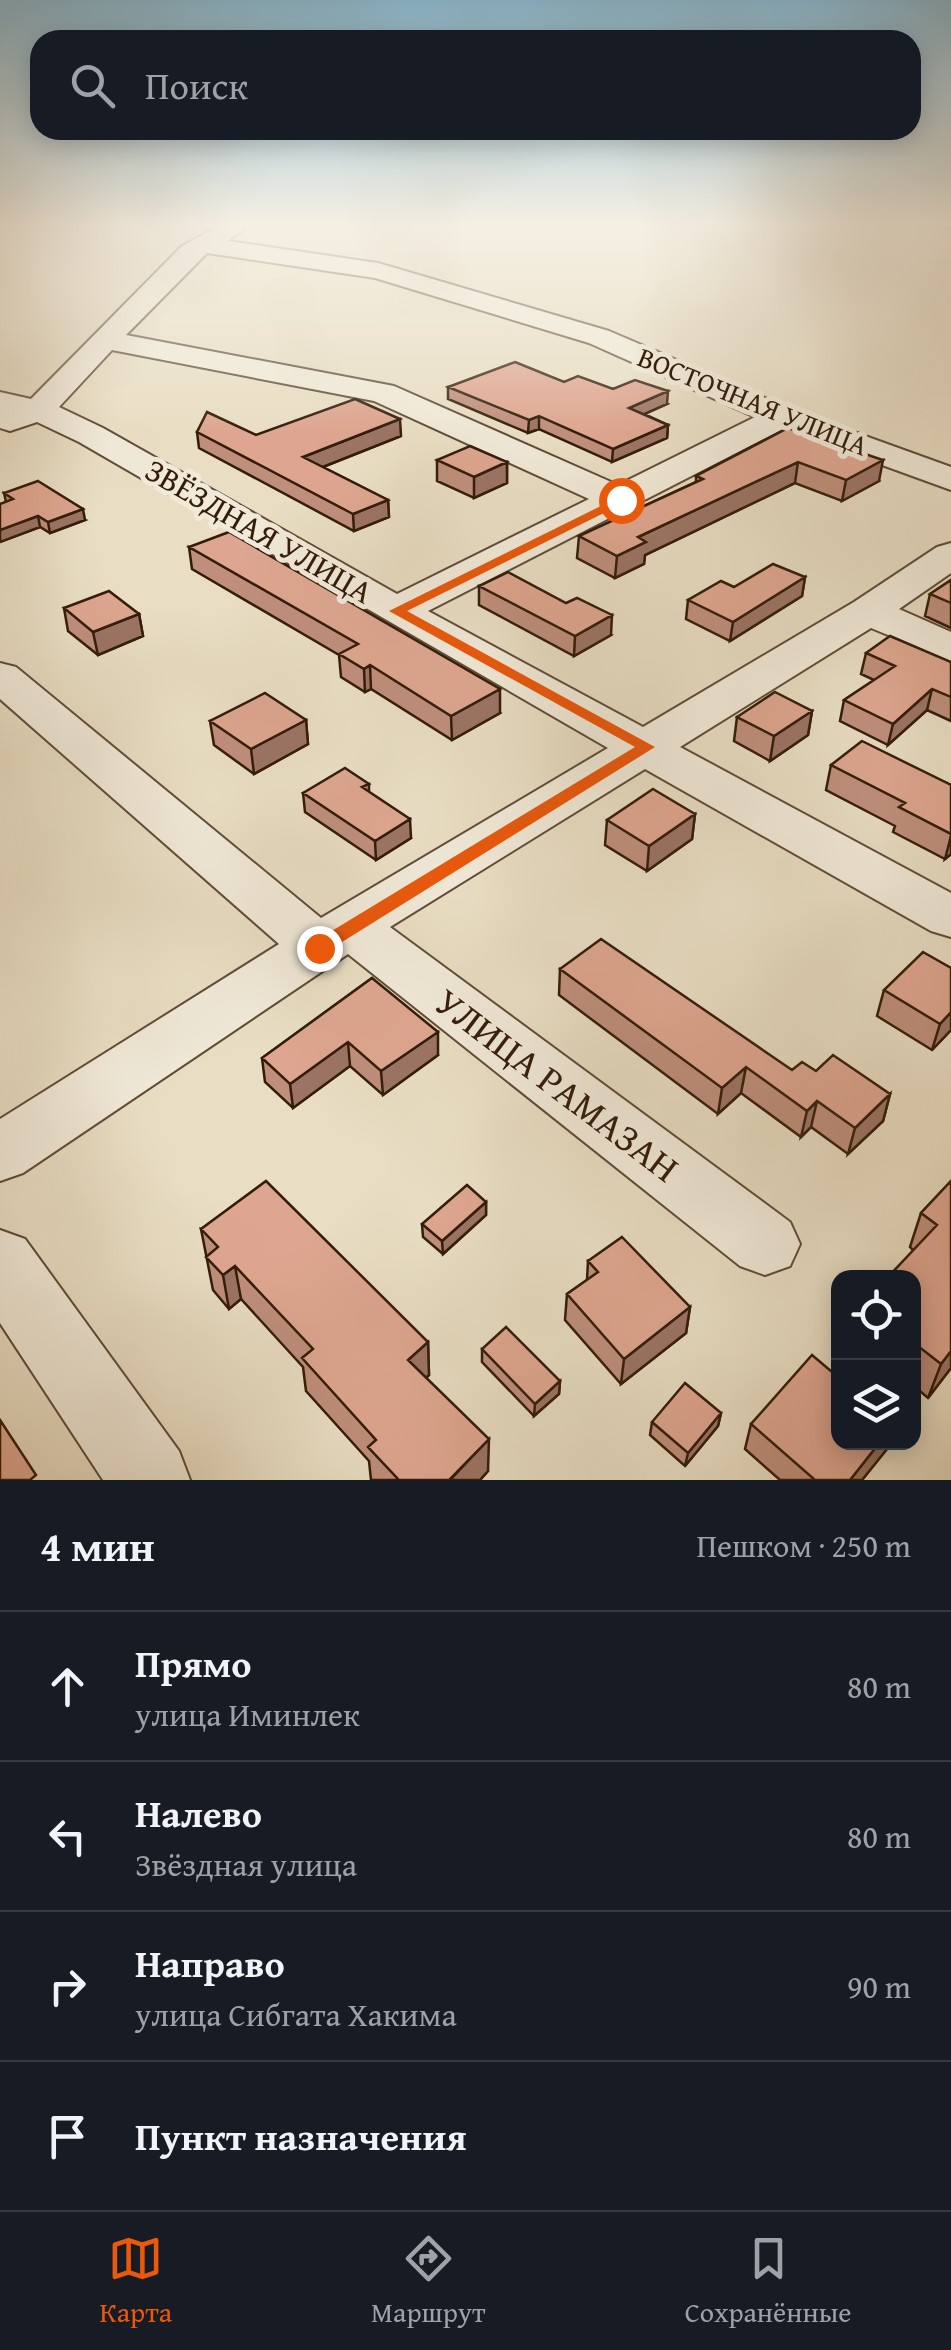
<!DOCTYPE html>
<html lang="ru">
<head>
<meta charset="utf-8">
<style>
	:root { --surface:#171b24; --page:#242831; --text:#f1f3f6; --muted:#9ea1a6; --line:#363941; --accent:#ea580c }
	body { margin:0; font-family:"Gentium Book Plus",serif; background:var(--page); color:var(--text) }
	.controls { position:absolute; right:30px; bottom:30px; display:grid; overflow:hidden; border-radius:20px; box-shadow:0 5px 25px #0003 }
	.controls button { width:90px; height:90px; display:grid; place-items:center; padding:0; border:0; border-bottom:2px solid var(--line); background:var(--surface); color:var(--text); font:50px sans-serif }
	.stop { position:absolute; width:30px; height:30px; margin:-22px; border:8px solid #ea580c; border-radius:50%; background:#fff }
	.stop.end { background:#ea580c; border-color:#fff; box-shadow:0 2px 10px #0008 }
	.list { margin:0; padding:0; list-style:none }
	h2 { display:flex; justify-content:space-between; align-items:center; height:130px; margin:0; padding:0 40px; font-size:42px }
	h2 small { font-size:32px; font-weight:400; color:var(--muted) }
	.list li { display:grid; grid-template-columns:65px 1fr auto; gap:30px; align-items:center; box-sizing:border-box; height:150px; padding:0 40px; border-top:2px solid var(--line) }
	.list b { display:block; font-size:38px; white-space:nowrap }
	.list p { margin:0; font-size:32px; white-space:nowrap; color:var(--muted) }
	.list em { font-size:32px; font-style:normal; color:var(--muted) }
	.icon { flex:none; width:55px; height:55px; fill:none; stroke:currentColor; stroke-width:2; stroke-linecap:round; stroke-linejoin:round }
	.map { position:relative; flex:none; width:951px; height:1480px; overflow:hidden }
	.search { position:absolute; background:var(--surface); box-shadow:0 5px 25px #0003; left:30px; right:30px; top:30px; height:110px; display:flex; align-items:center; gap:25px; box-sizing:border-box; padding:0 35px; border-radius:30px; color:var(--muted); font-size:38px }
	.sheet { height:730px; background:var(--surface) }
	nav { display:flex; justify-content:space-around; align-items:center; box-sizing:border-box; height:140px; border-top:2px solid var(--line); background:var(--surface); font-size:28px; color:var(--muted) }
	nav a { display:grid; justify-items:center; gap:5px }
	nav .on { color:var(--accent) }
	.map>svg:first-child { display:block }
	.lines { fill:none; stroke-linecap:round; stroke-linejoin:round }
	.minor-casing { stroke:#604c38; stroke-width:4 }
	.minor { fill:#f1ead9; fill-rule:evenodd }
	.wall { fill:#bf8f7c; stroke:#331c0a; stroke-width:2.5 }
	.shaded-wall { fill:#9b7465; stroke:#331c0a; stroke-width:2.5 }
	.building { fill:#dea690; stroke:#331c0a; stroke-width:2.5 }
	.route { fill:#ea580c }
	.labels { text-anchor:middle; stroke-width:10; stroke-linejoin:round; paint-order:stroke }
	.far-street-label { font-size:28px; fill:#331c0a; stroke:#f1ead9 }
	.street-label { font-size:32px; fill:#331c0a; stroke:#f1ead9 }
	.near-street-label { font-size:38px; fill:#331c0a; stroke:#f1ead9 }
</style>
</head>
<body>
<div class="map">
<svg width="951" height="1480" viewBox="0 0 951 1480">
	<rect width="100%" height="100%" fill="#e9dec4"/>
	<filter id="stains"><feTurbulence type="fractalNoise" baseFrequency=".002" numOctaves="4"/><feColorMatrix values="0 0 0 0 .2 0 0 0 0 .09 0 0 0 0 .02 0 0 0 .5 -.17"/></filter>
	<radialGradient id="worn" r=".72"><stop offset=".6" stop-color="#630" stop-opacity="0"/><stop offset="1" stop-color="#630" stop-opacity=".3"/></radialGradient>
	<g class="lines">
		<defs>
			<path id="minor" d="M221 225H241L244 229 228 241 378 263 609 331 793 410 951 467V490L783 429 428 611 643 727 854 602 937 547 951 543V573L899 609 951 632V661L871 628 680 747 951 893V937L931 931 645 769 390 927 790 1222 800 1244 790 1266 765 1275 740 1266 348 954 23 1173 0 1181V1119L279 944 0 699V663L16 667 321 918 608 748 79 442 37 422 10 431 0 428V392L31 399 182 246ZM207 253 375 278 589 343 755 417 618 485 394 386 126 335ZM112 350 374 401 589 499 397 594 103 428 59 407Z
				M0 1230 25 1239 179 1451 190 1480H103L0 1323Z"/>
		</defs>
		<use href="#minor" class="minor-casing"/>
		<use href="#minor" class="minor"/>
	</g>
	<path class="wall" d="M929 225H951V230Z
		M564 382 613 389 667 404 644 414 668 425 667 438 612 462 539 429 528 433 448 399V387Z
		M788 428 879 481 842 501 795 483 645 555 644 564 615 578 577 558 579 536 696 482V476Z
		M197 432 256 435 401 436 323 467 388 500 389 517 354 531 199 448Z
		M437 460 507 462V483L474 498 437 481Z
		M4 493 85 520 50 533 40 527 0 542V504L6 502Z
		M189 547 500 713 452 740 371 689 365 692 341 677 339 655 192 569Z
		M805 577 802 596 730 641 686 619 688 600 734 587Z
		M951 580V628L925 616 930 594Z
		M479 586 611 635 574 656 479 605Z
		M64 608 139 614 143 636 98 655 68 631Z
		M866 653 951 662V721L927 710 888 745 840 721 844 700 874 680 861 674Z
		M812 711 808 735 770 761 734 741 737 717Z
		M306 720 308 744 254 774 214 745 210 721Z
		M831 765 951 785V854L945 859 893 832 895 826 826 790Z
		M369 784V792L411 838 376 860 305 812 303 793Z
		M695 814 692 839 647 871 605 845 607 820Z
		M951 968V1030L932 1050 877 1016 884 990Z
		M560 969 792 1070 816 1071 890 1094 883 1121 848 1154 811 1127 801 1137 741 1093 718 1114 559 995Z
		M372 978 438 1055 383 1095 350 1066 293 1108 265 1082 262 1058Z
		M951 1181V1368L928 1398 914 1386 913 1250 910 1247 921 1213Z
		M486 1202V1215L443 1254 423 1237 422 1224Z
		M201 1229 428 1342 429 1375 426 1378 488 1471 480 1480H371L369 1461 306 1391 303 1367 241 1299 229 1309 213 1290Z
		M588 1261 690 1307 686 1333 621 1384 565 1320 567 1294 587 1280Z
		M482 1349 560 1381 559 1394 534 1416 482 1362Z
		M721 1413 718 1426 685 1466 650 1435 652 1422Z
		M751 1424 838 1442H889L887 1449 862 1480H780L745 1449Z"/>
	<path class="shaded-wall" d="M668 391 667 404 629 421V408Z
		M539 416V429L528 433 529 420Z
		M400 419 401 436 305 474 303 457Z
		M668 425 667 438 612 462 613 449Z
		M883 460 879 481 842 501 846 480Z
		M507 462V483L474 498V477Z
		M798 462 795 483 645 555 644 564 615 578 617 556 638 537Z
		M388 500 389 517 354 531 353 514Z
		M83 509 85 520 50 533 48 522Z
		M38 516 40 527 0 542V530Z
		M805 577 802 596 730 641 733 622Z
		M139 614 143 636 98 655 93 632Z
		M612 615 611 635 574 656 575 636Z
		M370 665 371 689 365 692 364 669Z
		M500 689V713L452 740 451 716Z
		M932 689 927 710 888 745 893 724Z
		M812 711 808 735 770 761 774 736Z
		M306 720 308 744 254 774 251 749Z
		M695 814 692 839 647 871 649 846Z
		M410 819 411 838 376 860 375 841Z
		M951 836V854L945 859Z
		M951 1012V1030L932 1050 940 1024Z
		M438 1032V1055L383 1095 381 1071Z
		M348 1042 350 1066 293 1108 290 1084Z
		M746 1067 741 1093 718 1114 722 1088Z
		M890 1094 883 1121 848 1154 855 1128Z
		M817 1101 811 1127 801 1137 807 1111Z
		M486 1202V1215L443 1254 442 1241Z
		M235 1266 241 1299 229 1309 223 1275Z
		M690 1307 686 1333 621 1384 624 1359Z
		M428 1342 429 1375 410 1393 408 1360Z
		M951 1351V1368L928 1398 941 1364Z
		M560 1381 559 1394 534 1416 535 1404Z
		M721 1413 718 1426 685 1466 688 1453Z
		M489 1439 488 1471 480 1480H450Z
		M880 1442H889L887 1449 862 1480H850Z"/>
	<path class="building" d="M515 362 564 382 578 376 613 389 635 380 668 391 629 408 668 425 613 449 539 416 529 420 448 387Z
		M355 399 400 419 303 457 388 500 353 514 197 432 207 412 256 435Z
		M788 428 883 460 846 480 798 462 638 537 646 542 617 556 579 536 703 479 696 476Z
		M470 446 507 462 474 477 437 460Z
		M38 481 83 509 48 522 38 516 0 530V504L13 499 4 493Z
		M229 532 500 689 451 716 370 665 364 669 339 654 358 644 189 547Z
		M773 564 805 577 733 622 688 600 721 581 734 587Z
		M508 572 566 603 577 598 612 615 575 636 479 586Z
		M951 580V603L930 594Z
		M109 591 139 614 93 632 64 608Z
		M890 636 951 662V697L932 689 893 724 844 700 895 666 866 653Z
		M775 692 812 711 774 736 737 717Z
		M265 693 306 720 251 749 210 721Z
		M862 741 951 785V834L899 807 905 803 831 765Z
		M345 768 369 784 362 787 410 819 375 841 303 793Z
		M653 789 695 814 649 846 607 820Z
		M601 939 792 1070 802 1062 816 1071 833 1055 890 1094 855 1128 817 1101 807 1111 746 1067 722 1088 560 969Z
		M923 952 951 968V1012L940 1024 884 990Z
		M372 978 438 1032 381 1071 348 1042 290 1084 262 1058Z
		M266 1181 428 1342 408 1360 489 1439 450 1479V1480H399L368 1447 376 1440 302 1358 313 1349 235 1266 223 1275 206 1257 218 1247 201 1229Z
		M951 1181V1351L941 1364 914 1343V1278H887L937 1225 921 1213Z
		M467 1185 486 1202 442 1241 422 1224Z
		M622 1237 690 1307 624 1359 567 1294 598 1272 588 1261Z
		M506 1327 560 1381 535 1404 482 1349Z
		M812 1355 838 1377V1442H880L850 1480H815L751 1424Z
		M685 1383 721 1413 688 1453 652 1422Z
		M0 1420 36 1475 30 1480H0Z"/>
	<linearGradient id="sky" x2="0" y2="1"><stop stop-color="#88b8d1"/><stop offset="0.52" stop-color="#f5f0e4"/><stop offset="1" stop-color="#f5f0e4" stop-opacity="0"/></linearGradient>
	<rect width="951" height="432" fill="url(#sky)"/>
	<path class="route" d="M621 496 628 500 626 502 407 611 655 747 326 952H312V943L635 747 389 611Z"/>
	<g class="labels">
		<g class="far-street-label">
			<text transform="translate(753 401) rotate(22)" y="10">ВОСТОЧНАЯ УЛИЦА</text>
		</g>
		<g class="street-label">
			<text transform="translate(259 531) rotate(30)" y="11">ЗВЁЗДНАЯ УЛИЦА</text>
		</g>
		<g class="near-street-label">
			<text transform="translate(557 1085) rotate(37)" y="13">УЛИЦА РАМАЗАН</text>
		</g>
	</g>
	<rect width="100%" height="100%" filter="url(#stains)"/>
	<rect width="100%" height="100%" fill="url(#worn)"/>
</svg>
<div class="controls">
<button><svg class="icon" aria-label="locate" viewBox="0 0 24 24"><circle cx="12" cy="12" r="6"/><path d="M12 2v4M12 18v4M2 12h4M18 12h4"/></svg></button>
<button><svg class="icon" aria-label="layers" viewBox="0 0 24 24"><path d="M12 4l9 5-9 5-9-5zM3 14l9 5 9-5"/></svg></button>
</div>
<div class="stop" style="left:621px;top:500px"></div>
<div class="stop end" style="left:319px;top:948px"></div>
<div class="search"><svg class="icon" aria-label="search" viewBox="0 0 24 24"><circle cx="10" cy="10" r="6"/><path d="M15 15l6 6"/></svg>Поиск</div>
</div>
<section class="sheet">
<h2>4 мин<small>Пешком · 250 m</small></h2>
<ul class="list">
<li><svg class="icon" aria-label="ahead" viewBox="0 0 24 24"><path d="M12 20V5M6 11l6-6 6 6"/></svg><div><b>Прямо</b><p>улица Иминлек</p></div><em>80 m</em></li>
<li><svg class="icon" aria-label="left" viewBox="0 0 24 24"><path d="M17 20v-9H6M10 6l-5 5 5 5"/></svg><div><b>Налево</b><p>Звёздная улица</p></div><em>80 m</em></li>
<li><svg class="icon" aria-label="right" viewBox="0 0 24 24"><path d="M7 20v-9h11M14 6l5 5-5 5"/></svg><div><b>Направо</b><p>улица Сибгата Хакима</p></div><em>90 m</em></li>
<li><svg class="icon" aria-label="arrive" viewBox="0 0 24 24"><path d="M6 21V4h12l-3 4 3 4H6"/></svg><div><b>Пункт назначения</b></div></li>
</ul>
</section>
<nav>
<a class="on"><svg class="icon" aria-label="map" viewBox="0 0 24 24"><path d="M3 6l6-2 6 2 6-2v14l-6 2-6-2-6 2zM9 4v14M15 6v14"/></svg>Карта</a>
<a><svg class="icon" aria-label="directions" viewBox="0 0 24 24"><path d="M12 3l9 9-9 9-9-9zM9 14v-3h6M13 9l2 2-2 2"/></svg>Маршрут</a>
<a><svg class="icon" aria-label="saved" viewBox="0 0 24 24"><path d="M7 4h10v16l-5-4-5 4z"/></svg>Сохранённые</a>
</nav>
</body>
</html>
